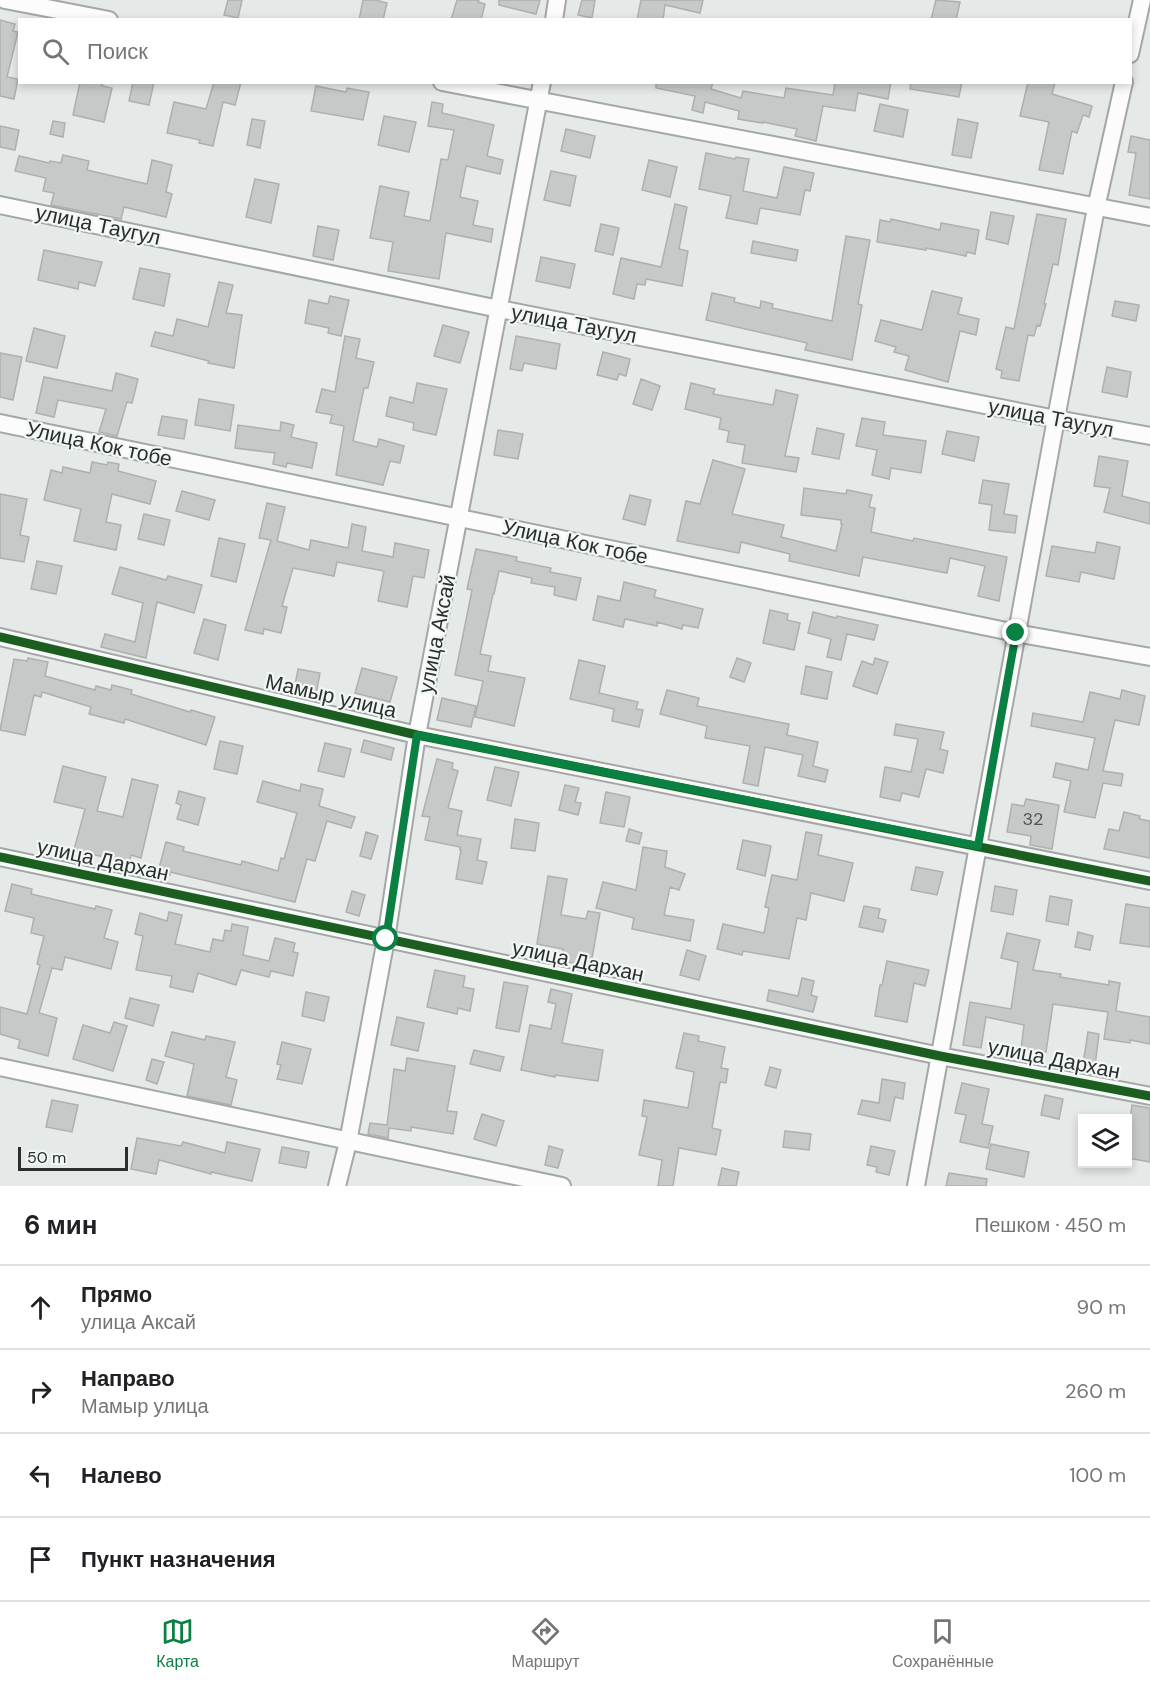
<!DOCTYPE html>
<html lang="ru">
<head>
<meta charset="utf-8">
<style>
	:root { --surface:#fff; --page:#f2f2f2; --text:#202124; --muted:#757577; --line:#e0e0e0; --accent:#0b8043 }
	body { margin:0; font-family:"DM Sans",sans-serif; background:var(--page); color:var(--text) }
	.controls { position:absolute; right:18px; bottom:18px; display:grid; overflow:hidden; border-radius:0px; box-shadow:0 3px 9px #0003 }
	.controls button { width:54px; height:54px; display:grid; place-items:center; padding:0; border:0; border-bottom:2px solid var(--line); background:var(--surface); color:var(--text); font:30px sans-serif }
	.scale { position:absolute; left:18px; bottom:15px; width:110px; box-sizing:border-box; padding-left:6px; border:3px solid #2c2e2d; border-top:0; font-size:16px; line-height:21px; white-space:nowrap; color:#2c2e2d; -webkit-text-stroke:4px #f1f7f4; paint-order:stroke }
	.stop { position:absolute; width:18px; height:18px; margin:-14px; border:4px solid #0b8043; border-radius:50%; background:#fff }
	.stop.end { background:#0b8043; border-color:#fff; box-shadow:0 2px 6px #0008 }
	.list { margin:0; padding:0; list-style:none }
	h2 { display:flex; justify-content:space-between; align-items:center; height:78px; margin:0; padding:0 24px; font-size:26px }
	h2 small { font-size:20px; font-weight:400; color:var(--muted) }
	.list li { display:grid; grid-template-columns:39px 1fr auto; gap:18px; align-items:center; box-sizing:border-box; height:84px; padding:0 24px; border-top:2px solid var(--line) }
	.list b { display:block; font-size:22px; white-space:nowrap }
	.list p { margin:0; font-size:20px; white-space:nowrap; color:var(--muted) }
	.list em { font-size:20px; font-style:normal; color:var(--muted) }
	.icon { flex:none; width:33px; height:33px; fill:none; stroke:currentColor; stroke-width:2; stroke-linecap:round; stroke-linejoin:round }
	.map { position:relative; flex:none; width:1150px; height:1186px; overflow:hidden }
	.search { position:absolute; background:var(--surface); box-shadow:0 3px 9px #0003; left:18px; right:18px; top:18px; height:66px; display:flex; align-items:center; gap:15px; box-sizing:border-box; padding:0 21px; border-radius:0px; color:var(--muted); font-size:22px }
	.sheet { height:414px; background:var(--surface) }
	nav { display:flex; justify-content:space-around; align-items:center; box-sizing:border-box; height:84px; border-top:2px solid var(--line); background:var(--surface); font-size:16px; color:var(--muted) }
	nav a { display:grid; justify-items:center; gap:3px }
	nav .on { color:var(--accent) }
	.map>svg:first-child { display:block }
	.building { fill:#c6c9c8; stroke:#adb0af; stroke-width:1.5 }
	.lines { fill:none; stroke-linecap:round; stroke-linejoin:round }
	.minor-casing { stroke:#a4a7a6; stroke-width:20 }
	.minor { stroke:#fbfcfb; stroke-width:16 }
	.cycleway-casing { stroke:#f1f7f4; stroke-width:13 }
	.cycleway { stroke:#1b5e20; stroke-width:9 }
	.route { stroke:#0b8043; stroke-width:8 }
	.labels { text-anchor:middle; stroke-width:4.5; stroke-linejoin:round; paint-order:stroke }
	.number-label { font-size:18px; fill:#525554 }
	.street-label { font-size:21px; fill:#2c2e2d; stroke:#f1f7f4 }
</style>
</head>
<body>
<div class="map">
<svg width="1150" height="1186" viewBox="0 0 1150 1186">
	<rect width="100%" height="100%" fill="#e5e9e7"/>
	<path class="building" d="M228 0H242L238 18 224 15Z
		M363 0H375L387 3 383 20H359Z
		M457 0H479L478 2 485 4 481 20H451Z
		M499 0H540L536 14 499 5Z
		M582 0H595L592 18 578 15Z
		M641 0H703L700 13 665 5 663 20H637Z
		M936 0 960 2 956 20H931Z
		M0 20 15 24 13 31 18 32 7 77 18 79 14 99 0 96Z
		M80 82H103L102 86 112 88 104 122 73 115Z
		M133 82H154L149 105 129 101Z
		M214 82H241L235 105 223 102 213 146 199 143 200 140 167 133 174 102 206 109Z
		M656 82H713L711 89 741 98 743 91 784 98 786 88 833 95 835 82H891L888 99 858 93 855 111 823 106 816 141 795 136 797 129 763 122V123L738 119 739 111 705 102 703 113 692 110 695 96 656 88Z
		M911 82H962L959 97 910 89Z
		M1028 82H1055L1052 94 1092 106 1089 117 1083 115 1077 133 1072 131 1063 174 1039 170 1049 122 1020 116Z
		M316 86 346 92 347 88 369 92 363 120 311 111Z
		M432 102 443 104 442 113 494 125 487 156 503 160 500 174 466 166 460 197 478 201 473 225 493 229 491 242 446 233 439 279 388 271 393 242 370 238 380 186 409 192 404 216 430 221 441 159 448 160 454 130 428 126Z
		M880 104 908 110 903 137 874 131Z
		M384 116 416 122 409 152 378 145Z
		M252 119 265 121 260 148 247 145Z
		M958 119 978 123 971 158 952 155Z
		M53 121 65 123 63 137 50 134Z
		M0 126 19 130 15 150 0 147Z
		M566 129 595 136 590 158 561 151Z
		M1131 136 1150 140V199L1129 195 1136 153 1128 152Z
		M706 153 735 159 736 157 749 159 743 191 777 198 784 167 814 173 810 191 805 190 800 215 760 208 757 224 726 218 731 196 699 189Z
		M63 155 89 161 87 170 147 184 152 160 172 165 166 192 172 194 166 217 124 207 121 219 51 205 54 193 43 191 46 178 15 171 19 156 49 163 50 161 61 163Z
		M649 160 677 167 670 197 642 190Z
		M551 171 576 176 570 206 544 200Z
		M255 179 279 184 271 223 246 217Z
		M675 204 687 207 679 249 688 251 682 286 646 279 645 285 637 284 634 299 613 294 621 258 661 267Z
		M991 212 1014 216 1008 244 986 239Z
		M1037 214 1066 219 1058 265 1053 264 1044 304H1046L1040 326 1037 325 1034 336 1028 335 1019 381 1001 378 1002 371 996 369 1006 327 1014 329Z
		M891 219 940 230 941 223 979 230 975 254 967 252 966 256 926 248V250L877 242 880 220 890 222Z
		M601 224 619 228 613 255 595 251Z
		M318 226 339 230 333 260 313 256Z
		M846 236 870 240 858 304 862 305 852 360 805 350 807 343 706 320 712 293 735 298 734 302 760 308 761 301 773 304 772 308 832 321Z
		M753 241 798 250 796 261 751 253Z
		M44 250 102 262 95 286 79 282 78 289 38 280Z
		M541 257 575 264 570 288 536 281Z
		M140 268 170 274 164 306 133 299Z
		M219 282 233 285 226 313 242 315 234 368 208 363 209 361 151 346 155 332 173 336 177 319 208 327Z
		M932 291 962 298 958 314 979 319 976 335 960 331 948 382 905 370 909 356 894 352 896 347 875 341 881 320 922 330Z
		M330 296 349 300 341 336 328 333 329 328 305 323 309 300 328 304Z
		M1115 301 1139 305 1136 321 1112 316Z
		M443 325 469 332 460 363 434 356Z
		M34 328 65 336 57 368 26 361Z
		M345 336 360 339 356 358 374 362 368 388H364L353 441 377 447 379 439 404 446 400 463 390 461 383 485 336 475 344 426 330 423 332 415 316 412 322 389 335 392Z
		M516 336 560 344 556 369 524 363 522 371 510 369Z
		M603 352 630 359 626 376 619 374 617 380 597 375Z
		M0 353 22 357 13 400 0 397Z
		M1107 367 1131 372 1127 397 1102 392Z
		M116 373 138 379 132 403 127 402 117 436 99 432 106 409 58 400 54 417 36 413 44 377 112 391Z
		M641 379 660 386 652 410 633 404Z
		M417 383 447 389 436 435 413 430 414 423 386 416 390 397 413 403Z
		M691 383 715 389 713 394 773 405 776 390 798 395 785 456 799 458 796 472 742 463 745 445 727 442 729 431 719 429 721 418 685 409Z
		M199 399 234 405 230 431 195 425Z
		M162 416 187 420 184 439 158 435Z
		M862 418 885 422 883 435 926 441 921 473 891 468 889 479 872 475 877 450 856 446Z
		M281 422 294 425 291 437 317 443 312 468 287 463 286 467 273 464 275 453 235 448 238 425 280 431Z
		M817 428 844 434 839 459 812 454Z
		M498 430 523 434 518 459 494 455Z
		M947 431 979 437 974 461 942 454Z
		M1099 456 1128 461 1122 496 1150 503V524L1104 512 1110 488 1094 486Z
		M713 460 745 469 732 514 784 525 781 537 836 551 842 524H841V520L801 515 804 488 846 494 847 490 872 495 869 507 875 508 871 532 913 541 914 538 1007 557 999 601 978 596 985 566 950 558 947 573 863 557 859 576 789 561 790 554 741 542 739 553 677 541 686 501 700 504Z
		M92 462 107 465 108 462 119 464 118 471 156 481 150 504 112 494 106 522 121 525 116 550 74 541 81 509 44 500 51 470 62 473 63 467 90 473Z
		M983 480 1009 484 1004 514 1017 516 1015 533 989 530 992 505 979 503Z
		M182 491 215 500 209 520 176 511Z
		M0 494 27 499 20 535 29 537 24 562 0 558Z
		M630 495 651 500 645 525 623 519Z
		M267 503 285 507 277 541 309 550 311 540 348 548 352 524 366 527 362 551 393 557 395 543 429 550 424 578 413 576 407 607 378 601 384 571 337 562 334 576 293 568 282 606 287 607 281 633 264 629 263 634 245 630 271 540 259 538Z
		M144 514 170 520 164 545 138 539Z
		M219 538 245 544 236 582 211 576Z
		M1097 542 1120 547 1114 579 1081 572 1079 582 1046 576 1052 546 1095 553Z
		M476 549 517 557 516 561 551 568 550 572 581 578 576 600 554 595 555 587 531 583 532 578 499 571 494 594H493L480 654 491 656 488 671 525 678 514 726 475 717 483 681 455 675 472 590 467 589Z
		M37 561 62 566 56 594 31 589Z
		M120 567 166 580 168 576 202 585 194 613 157 602 146 658 101 647 105 634 135 642 143 603 112 594Z
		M624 582 656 590 654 597 703 609 698 628 683 625 682 629 657 622V626L625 619 623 627 593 620 598 596 620 601Z
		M770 610 788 614 787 620 800 623 794 650 763 643Z
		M813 612 836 618 837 616 878 625 874 640 847 634 841 660 827 657 831 639 808 633Z
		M204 619 226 625 218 660 194 653Z
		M28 658 48 662 45 676 95 690 96 686 111 690 112 685 132 690 131 694 190 712 191 710 215 717 206 745 125 719 124 723 89 714 91 707 42 692 41 697 34 695 25 735 0 730 14 659 27 661Z
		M737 658 751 663 744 682 730 677Z
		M875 658 888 662 877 694 853 686 862 661 873 665Z
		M579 660 605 666 599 693 638 702 636 709 643 710 639 727 612 721 614 709 570 699Z
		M806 666 832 672 827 699 801 694Z
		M362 668 397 677 390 702 355 693Z
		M298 669 320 673 316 694 294 690Z
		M667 690 699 698 697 706 789 724 787 735 818 742 813 766 828 770 825 782 798 776 803 755 765 747 758 786 743 783 750 746 705 738 707 726 660 714Z
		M1122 690 1145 696 1139 725 1115 720 1103 771 1123 774 1121 786 1103 783 1095 818 1064 812 1071 781 1053 777 1056 763 1088 770 1095 738 1031 726 1033 713 1083 722 1090 692 1120 699Z
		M442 698 476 706 471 727 437 720Z
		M896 724 944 732 940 749 948 751 943 773 926 769 919 797 902 793 900 801 880 797 885 767 911 772 918 739 894 735Z
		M364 740 394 748 391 760 361 752Z
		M220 741 243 746 237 774 214 769Z
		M325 743 351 749 344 777 318 771Z
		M437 759 453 763 452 769 458 771 448 808 462 811 457 835 481 839 477 860 487 862 482 884 456 879 461 850H460V847L425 840 430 817 422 816Z
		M63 766 106 777 97 811 123 817 132 779 158 785 141 858 131 855 129 863 74 850 85 809 54 802Z
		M495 767 519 772 511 806 487 800Z
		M263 781 300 791 301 784 323 789 319 806 355 817 351 828 327 821 315 861 307 859 295 902 170 872V875L158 872 166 842 184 847 183 851 241 865 242 861 278 871 281 858 284 859 297 813 257 802Z
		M565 785 579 788 575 802 581 803 578 815 559 810Z
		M179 791 205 798 198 825 177 819 181 805 176 803Z
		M606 792 630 797 624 827 600 823Z
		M1026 799 1059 805 1052 849 1030 845 1031 836 1007 832 1012 804 1024 806Z
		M1124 812 1140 816 1139 819 1150 821V858L1104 849 1109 829 1119 831Z
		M515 819 539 823 535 851 511 848Z
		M629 829 642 833 639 844 626 841Z
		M366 832 378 836 371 859 360 856Z
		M806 832 822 835 818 855 853 863 844 901 811 893 806 920 797 918 789 959 743 951 742 955 717 949 723 924 764 933 769 908 765 907 772 875 797 880Z
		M743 840 771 846 765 876 737 869Z
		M643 847 667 851 665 867 685 874 679 890 670 887 664 915 694 920 690 941 632 929 634 918 596 908 603 882 636 890Z
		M916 867 943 872 937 895 911 890Z
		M548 876 567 879 561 915 586 919 588 911 600 913 591 964 561 962 563 949 537 944Z
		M12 884 32 889 31 894 95 909 96 906 112 910 104 938 118 942 111 969 65 957 62 970 52 968 39 1013 57 1018 48 1056 18 1048 20 1040 0 1034V1007L27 1014 40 965 37 964 44 936 31 933 34 918 5 911Z
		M995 886 1017 890 1013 915 991 911Z
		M352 891 365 895 359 916 346 912Z
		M1050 896 1072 900 1068 925 1046 921Z
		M1126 904 1150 908V947L1120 943Z
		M864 906 880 909 878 918 886 920 883 932 859 927Z
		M169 912 182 915 175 944 210 952 213 939 223 941 225 930 231 931 232 924 248 927 243 955 269 961 275 938 295 943 293 952 298 953 293 976 271 971 269 977 241 970 236 985 198 973 193 992 170 987 172 976 136 970 143 936 135 934 140 913 167 921Z
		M1078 932 1093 936 1090 950 1075 947Z
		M1007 933 1040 940 1033 970 1061 974 1060 977 1109 985V981L1120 983 1116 1011 1150 1017V1044L1130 1040V1043L1104 1039 1108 1012 1053 1004 1046 1052 1021 1049 1024 1025 986 1017 981 1048 963 1045 970 1002 1011 1009 1018 962 1001 958Z
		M687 950 706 956 699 980 680 975Z
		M887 961 929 970 925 986 914 983 907 1022 875 1016 880 985H882Z
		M435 970 465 976 463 987 474 989 470 1011 458 1008 457 1014 427 1007Z
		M802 978 814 981 811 995 817 997 813 1012 767 1001 769 990 798 996Z
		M504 982 528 986 519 1032 496 1028Z
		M551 989 572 994 562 1043 603 1050 598 1081 555 1075V1077L521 1070 530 1025 551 1029 556 1004 548 1002Z
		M306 992 329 997 324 1021 302 1016Z
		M130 998 159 1005 153 1026 125 1018Z
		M397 1017 424 1023 418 1051 391 1045Z
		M114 1022 127 1026 113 1071 73 1059 83 1025 110 1033Z
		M172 1032 205 1040 206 1036 235 1042 226 1077 237 1080 231 1105 187 1096 194 1064 165 1056Z
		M1088 1032 1099 1034 1095 1066 1083 1064Z
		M684 1033 699 1036 698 1041 725 1047 721 1068 728 1069 726 1083 720 1082 712 1128 721 1130 716 1155 679 1148 673 1186H658L662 1160 639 1155 647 1117 642 1116 644 1100 688 1108 694 1072 676 1068Z
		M282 1042 311 1049 302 1084 277 1079 281 1065 277 1064Z
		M474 1050 504 1057 500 1071 470 1064Z
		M407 1058 455 1066 447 1111 457 1112 453 1134 411 1127V1131L389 1128 388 1138 368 1134 370 1123 387 1125 394 1069 405 1071Z
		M152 1059 164 1062 157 1084 146 1080Z
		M770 1067 781 1070 776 1088 765 1085Z
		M882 1079 905 1083 903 1099 895 1097 890 1121 858 1114 862 1100 879 1103Z
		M962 1083 989 1089 982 1124 993 1126 988 1148 960 1142 966 1115 955 1113Z
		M1045 1095 1063 1099 1059 1119 1041 1115Z
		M52 1100 78 1105 72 1132 46 1127Z
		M1132 1105 1150 1108V1162L1128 1158V1118L1130 1119Z
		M482 1114 504 1121 496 1146 474 1139Z
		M785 1131 811 1134 809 1150 783 1147Z
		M137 1138 181 1146 183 1142 225 1153 227 1142 260 1149 252 1181 211 1172V1174L159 1160 156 1174 131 1169Z
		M991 1144 1029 1152 1024 1177 986 1169Z
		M549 1146 563 1150 558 1168 545 1165Z
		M871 1146 895 1151 889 1175 876 1172 877 1167 867 1165Z
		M282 1147 309 1152 306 1168 279 1163Z
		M722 1168 739 1172 736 1186H718Z
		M949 1173 987 1179 986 1186H946Z"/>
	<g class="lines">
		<defs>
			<path id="minor" d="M5 0 109 20
				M554 20 557 0
				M1130 54 1142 0
				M442 82 1150 217
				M0 205 499 309 1056 419 1150 436
				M0 423 1016 633 1150 657
				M0 637 417 735 1150 881
				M0 857 940 1056 1150 1096
				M0 1067 562 1186
				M337 1186 348 1142 386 939 417 735 542 82
				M916 1186 1057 413 1096 208 1124 82"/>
		</defs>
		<use href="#minor" class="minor-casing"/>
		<use href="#minor" class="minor"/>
		<defs>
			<path id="cycleway" d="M0 637 417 735 1150 881
				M0 857 940 1056 1150 1096"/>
		</defs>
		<use href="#cycleway" class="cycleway-casing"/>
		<use href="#cycleway" class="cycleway"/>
	</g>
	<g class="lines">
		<path class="route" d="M386 939 417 735 978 846 1016 633"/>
	</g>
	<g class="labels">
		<g class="number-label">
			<text x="1033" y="825">32</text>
		</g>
		<g class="street-label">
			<text transform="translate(98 225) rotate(12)" y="7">улица Таугул</text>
			<text transform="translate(574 324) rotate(11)" y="7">улица Таугул</text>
			<text transform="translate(1051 418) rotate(11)" y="7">улица Таугул</text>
			<text transform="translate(99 444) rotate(12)" y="7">Улица Кок тобе</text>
			<text transform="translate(575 542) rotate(12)" y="7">Улица Кок тобе</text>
			<text transform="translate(437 634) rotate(-79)" y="7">улица Аксай</text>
			<text transform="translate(331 696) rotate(13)" y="7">Мамыр улица</text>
			<text transform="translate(103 860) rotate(12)" y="7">улица Дархан</text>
			<text transform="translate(578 961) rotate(12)" y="7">улица Дархан</text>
			<text transform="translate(1054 1059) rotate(11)" y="7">улица Дархан</text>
		</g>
	</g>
</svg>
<div class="controls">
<button><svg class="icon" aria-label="layers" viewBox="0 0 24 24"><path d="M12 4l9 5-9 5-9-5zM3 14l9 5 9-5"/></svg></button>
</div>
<div class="scale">50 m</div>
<div class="stop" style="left:386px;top:939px"></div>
<div class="stop end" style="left:1016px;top:633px"></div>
<div class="search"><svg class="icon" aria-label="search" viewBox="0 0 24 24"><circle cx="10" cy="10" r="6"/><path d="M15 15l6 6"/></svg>Поиск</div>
</div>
<section class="sheet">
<h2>6 мин<small>Пешком · 450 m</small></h2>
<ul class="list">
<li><svg class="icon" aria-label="ahead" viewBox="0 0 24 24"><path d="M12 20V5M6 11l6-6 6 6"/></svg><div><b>Прямо</b><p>улица Аксай</p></div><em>90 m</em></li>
<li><svg class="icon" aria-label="right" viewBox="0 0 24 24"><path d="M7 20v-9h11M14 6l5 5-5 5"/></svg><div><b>Направо</b><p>Мамыр улица</p></div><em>260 m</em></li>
<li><svg class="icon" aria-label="left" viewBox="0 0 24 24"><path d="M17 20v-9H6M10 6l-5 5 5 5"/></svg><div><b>Налево</b></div><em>100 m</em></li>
<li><svg class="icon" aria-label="arrive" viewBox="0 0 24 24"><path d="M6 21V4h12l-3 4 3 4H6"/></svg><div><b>Пункт назначения</b></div></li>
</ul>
</section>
<nav>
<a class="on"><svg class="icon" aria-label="map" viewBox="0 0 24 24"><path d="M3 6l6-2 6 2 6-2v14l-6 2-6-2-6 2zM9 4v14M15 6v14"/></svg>Карта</a>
<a><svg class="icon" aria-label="directions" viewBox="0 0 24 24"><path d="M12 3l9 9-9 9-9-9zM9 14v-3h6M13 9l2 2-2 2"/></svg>Маршрут</a>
<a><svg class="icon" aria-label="saved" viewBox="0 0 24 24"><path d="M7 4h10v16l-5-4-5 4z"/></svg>Сохранённые</a>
</nav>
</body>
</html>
